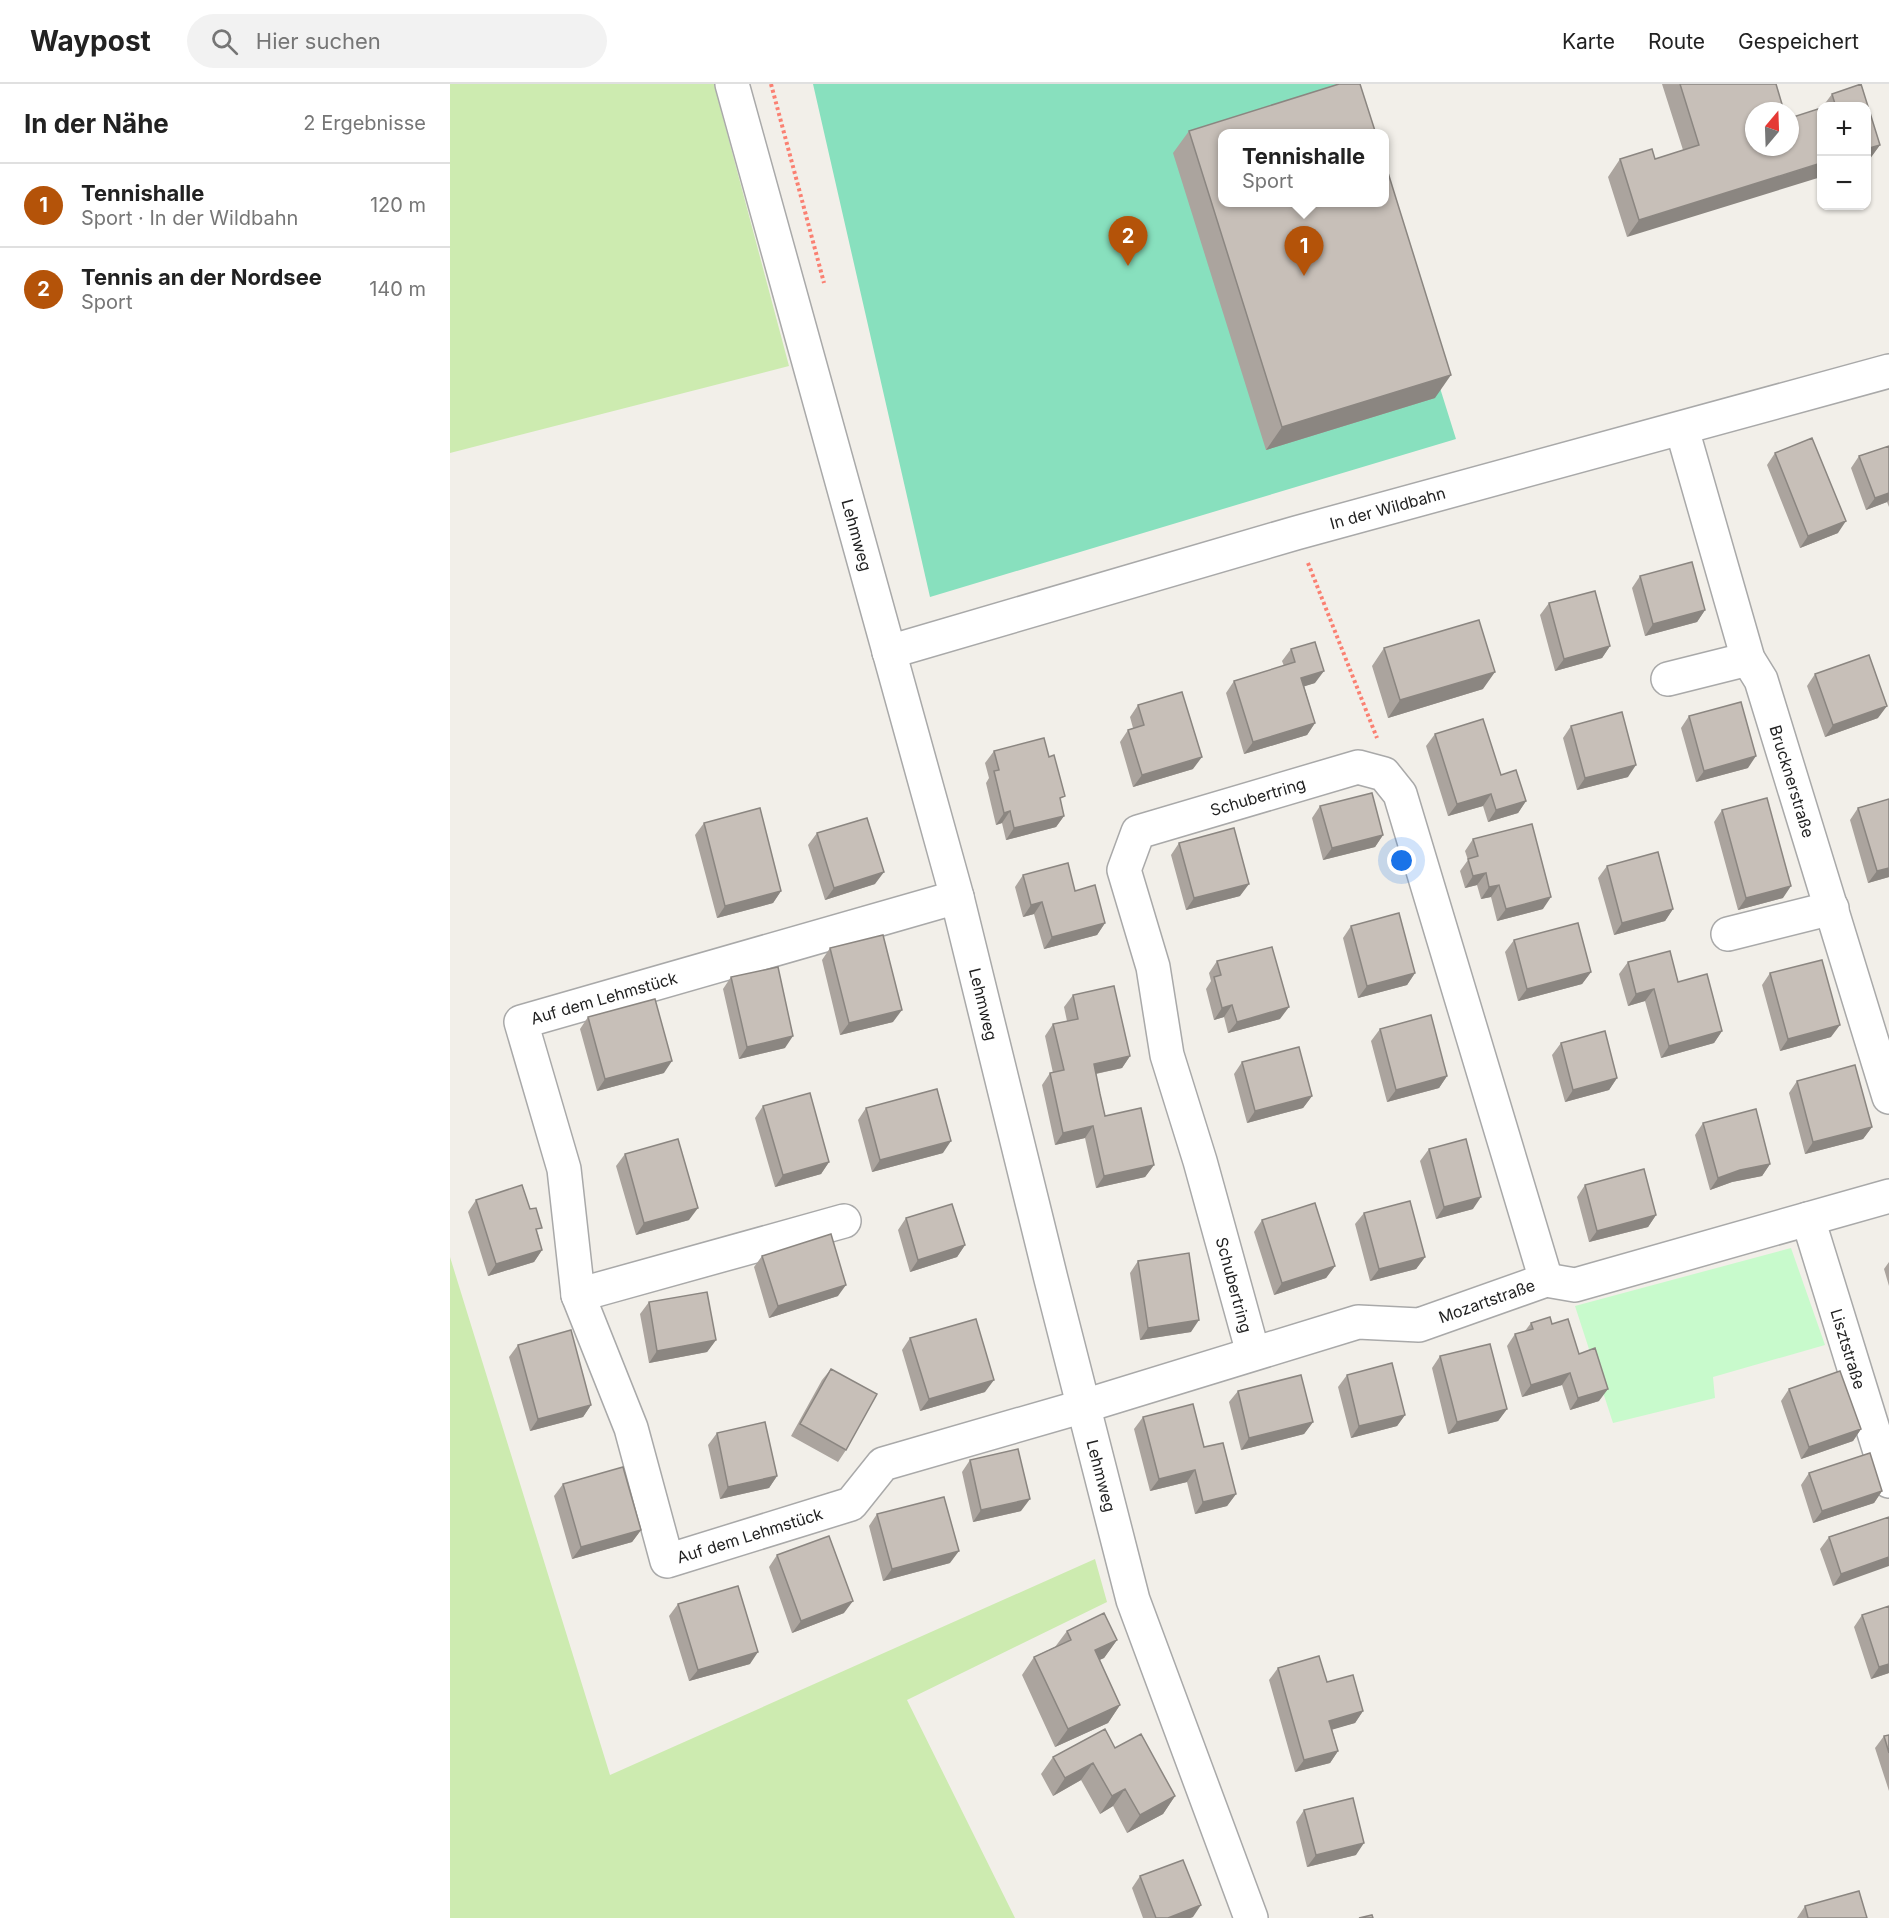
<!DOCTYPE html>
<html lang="de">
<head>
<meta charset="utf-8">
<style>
	:root { --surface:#fff; --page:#f2f2f2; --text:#222; --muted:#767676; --line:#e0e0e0; --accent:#b45309 }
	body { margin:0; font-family:Inter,sans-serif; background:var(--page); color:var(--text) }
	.controls { position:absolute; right:18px; top:18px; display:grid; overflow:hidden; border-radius:12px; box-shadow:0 2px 4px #0004 }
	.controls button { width:54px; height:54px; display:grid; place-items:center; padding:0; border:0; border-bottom:2px solid var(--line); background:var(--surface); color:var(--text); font:30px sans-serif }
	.compass { position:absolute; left:1295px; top:18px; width:54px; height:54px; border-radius:50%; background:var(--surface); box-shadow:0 2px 4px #0004; rotate:19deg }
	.you { position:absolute; left:952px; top:777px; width:21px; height:21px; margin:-15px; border:4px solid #fff; border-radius:50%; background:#1a73e8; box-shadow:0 0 0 9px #1a73e833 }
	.badge { display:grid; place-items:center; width:39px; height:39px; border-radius:50%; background:var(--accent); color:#fff; font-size:20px; font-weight:700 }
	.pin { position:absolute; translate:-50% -50px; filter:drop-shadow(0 2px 3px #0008) }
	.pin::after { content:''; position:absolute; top:32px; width:21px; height:18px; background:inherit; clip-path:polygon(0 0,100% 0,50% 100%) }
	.popup { position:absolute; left:768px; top:45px; width:171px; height:78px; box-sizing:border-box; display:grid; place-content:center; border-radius:12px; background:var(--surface); filter:drop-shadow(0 2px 4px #0005); font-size:20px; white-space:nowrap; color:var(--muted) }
	.popup b { font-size:22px; color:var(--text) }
	.popup::after { content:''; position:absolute; left:50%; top:100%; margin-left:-12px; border:12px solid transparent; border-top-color:var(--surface) }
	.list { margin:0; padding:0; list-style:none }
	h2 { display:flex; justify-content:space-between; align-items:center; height:78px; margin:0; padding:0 24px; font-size:26px }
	h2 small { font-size:20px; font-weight:400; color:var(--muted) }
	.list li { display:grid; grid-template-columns:39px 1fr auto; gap:18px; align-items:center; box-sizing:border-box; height:84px; padding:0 24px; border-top:2px solid var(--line) }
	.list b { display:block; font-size:22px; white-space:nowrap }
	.list p { margin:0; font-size:20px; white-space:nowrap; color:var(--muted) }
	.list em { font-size:20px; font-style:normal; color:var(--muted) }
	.icon { flex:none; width:33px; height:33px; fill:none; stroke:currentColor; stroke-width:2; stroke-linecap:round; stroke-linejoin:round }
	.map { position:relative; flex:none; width:1439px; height:1834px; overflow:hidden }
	header { display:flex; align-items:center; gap:36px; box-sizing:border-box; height:84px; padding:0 30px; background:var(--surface); border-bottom:2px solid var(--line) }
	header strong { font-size:28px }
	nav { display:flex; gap:33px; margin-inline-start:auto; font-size:21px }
	.search { width:420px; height:54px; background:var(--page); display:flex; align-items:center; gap:15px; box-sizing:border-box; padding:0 21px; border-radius:33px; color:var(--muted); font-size:22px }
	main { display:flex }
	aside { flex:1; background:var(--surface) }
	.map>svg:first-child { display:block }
	.grass { fill:#cdebb0 }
	.park { fill:#c8facc }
	.pitch { fill:#88e0be }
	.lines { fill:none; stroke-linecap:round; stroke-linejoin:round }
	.minor-casing { stroke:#a9a9a9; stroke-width:36 }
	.path { stroke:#fa8072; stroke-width:4; stroke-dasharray:3 3; stroke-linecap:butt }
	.minor { stroke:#fff; stroke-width:33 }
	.wall { fill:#aba49e }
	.shaded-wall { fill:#8b8681 }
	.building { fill:#c7bfb8; stroke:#8b8681; stroke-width:1.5 }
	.labels { text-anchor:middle; stroke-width:5; stroke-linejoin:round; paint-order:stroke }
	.street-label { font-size:16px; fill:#222; stroke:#fff }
</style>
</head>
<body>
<header>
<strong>Waypost</strong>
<div class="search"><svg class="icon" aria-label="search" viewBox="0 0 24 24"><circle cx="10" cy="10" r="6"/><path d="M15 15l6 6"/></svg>Hier suchen</div>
<nav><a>Karte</a><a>Route</a><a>Gespeichert</a></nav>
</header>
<main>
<aside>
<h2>In der Nähe<small>2 Ergebnisse</small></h2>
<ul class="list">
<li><span class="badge">1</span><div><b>Tennishalle</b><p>Sport · In der Wildbahn</p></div><em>120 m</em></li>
<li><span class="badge">2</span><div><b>Tennis an der Nordsee</b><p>Sport</p></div><em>140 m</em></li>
</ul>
</aside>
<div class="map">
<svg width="1439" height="1834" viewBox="0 0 1439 1834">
	<rect width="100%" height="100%" fill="#f2efe9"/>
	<path class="grass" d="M0 0H264L339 282 0 369Z
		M0 1173 160 1691 645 1475 657 1518 457 1616 565 1834H0Z"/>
	<path class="park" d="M1341 1164 1375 1261 1263 1293 1265 1314 1163 1339 1125 1222Z"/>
	<path class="pitch" d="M363 0H894L773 50V118L932 119 1006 355 480 513Z"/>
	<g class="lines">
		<defs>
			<g id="minor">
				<path id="s1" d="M282 0 507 813 601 1195 683 1516 801 1834"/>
				<path id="s2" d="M1232 345 1298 575 1311 596 1439 1013"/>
				<path id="s3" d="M439 568 846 449 1439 287"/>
				<path d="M1218 595 1298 575"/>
				<path id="s4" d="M507 813 71 938 114 1085 128 1211 181 1344 217 1477 401 1420 433 1380 634 1322 908 1238 969 1241 1096 1196 1125 1201 1439 1112"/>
				<path d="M1278 850 1382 824"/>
				<path id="s5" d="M1358 1135 1439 1397"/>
				<path d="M128 1211 394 1137"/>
				<path id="s6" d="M803 1269 750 1077 717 971 703 883 674 786 688 748 908 683 934 690 950 710 1096 1196"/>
			</g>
		</defs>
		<use href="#minor" class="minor-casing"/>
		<path class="path" d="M321 0 374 199
			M858 479 927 654"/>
		<use href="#minor" class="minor"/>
	</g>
	<path class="wall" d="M1212 0H1326L1177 153 1158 93 1170 75H1205L1233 66Z
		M1411 0 1430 61 1416 79V22H1373L1382 10Z
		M739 47 985 314 816 366 723 69Z
		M1439 362V423L1437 418 1416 426 1401 384 1409 372Z
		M1325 369 1388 449 1350 464 1317 381Z
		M1190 492 1255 526 1247 538 1195 552 1182 504Z
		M1099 519 1160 562 1152 574 1105 587 1090 531Z
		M934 564 1033 605 938 634 922 582Z
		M841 565 865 599 854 602 865 639 857 651 794 670 776 609 784 597 834 582 832 577Z
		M1365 590 1428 634 1375 653 1357 602Z
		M688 621 743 685 683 703 670 658 678 646 683 644 680 633Z
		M1239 632 1298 684 1246 698 1231 644Z
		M1121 642 1178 693 1127 706 1113 654Z
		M985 650 1051 691 1076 717 1068 729 1038 738 1033 722 998 732 976 662Z
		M544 667 611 718 614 732 606 743 556 756 552 739 546 741 536 699 539 694 535 679Z
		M1439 715V793L1418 799 1400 736 1408 724Z
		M870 722 933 751 925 763 873 776 862 734Z
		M1272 726 1333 814 1288 826 1264 738Z
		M254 739 331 807 323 819 267 834 245 751Z
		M367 749 425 800 375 816 358 761Z
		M1023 755 1093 825 1047 837 1041 813 1031 815 1027 801 1015 804 1010 787 1018 776 1015 767Z
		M729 759 790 812 736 826 721 771Z
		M1157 782 1223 825 1215 837 1164 851 1148 794Z
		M573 791 655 839 647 851 594 865 584 830 573 833 565 803Z
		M901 842 965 889 957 901 908 914 893 854Z
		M1064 856 1141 888 1132 900 1068 917 1055 868Z
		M380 864 443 938 390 951 372 876Z
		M767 877 830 935 778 949 774 933 764 936 756 905 761 897 759 889Z
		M1178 878 1272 947 1264 959 1211 974 1195 917 1178 922 1169 890Z
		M1320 889 1381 953 1330 967 1312 901Z
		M281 893 335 964 289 975 273 905Z
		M623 911 680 972 672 984 646 990 655 1032 704 1081 695 1093 646 1104 635 1054 605 1061 592 1001 600 989H603L595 952 603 940 617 937 614 923Z
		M138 933 214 989 147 1007 130 945Z
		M930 945 997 992 989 1004 937 1018 921 957Z
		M1111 959 1167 994 1159 1006 1115 1018 1102 971Z
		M792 978 862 1012 853 1024 797 1039 784 990Z
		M1347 997 1422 1043 1413 1055 1355 1070 1339 1009Z
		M313 1022 379 1078 371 1090 325 1103 305 1034Z
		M416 1024 493 1069 422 1088 408 1036Z
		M1253 1039 1320 1080 1312 1092 1282 1098 1260 1106 1245 1051Z
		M979 1065 1023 1125 986 1135 970 1077Z
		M175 1070 239 1136 186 1151 166 1082Z
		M1135 1101 1206 1131 1198 1143 1139 1158 1127 1113Z
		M26 1116 88 1150 92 1166 84 1178 38 1192 18 1128Z
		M914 1129 975 1173 966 1185 920 1197 905 1140Z
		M456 1134 515 1161 507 1173 460 1188 448 1146Z
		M812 1136 885 1182 876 1194 824 1211 804 1148Z
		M312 1172 388 1212 319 1234 304 1183Z
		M688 1177 741 1248 690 1256 680 1189Z
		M1439 1178V1202L1434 1185Z
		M199 1218 266 1256 257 1268 199 1279 190 1230Z
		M1081 1239 1102 1240 1129 1270 1149 1317 1120 1326 1112 1301 1072 1313 1057 1262 1065 1250 1075 1247Z
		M460 1254 535 1308 470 1327 452 1266Z
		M68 1261 141 1321 133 1333 80 1347 59 1273Z
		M990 1272 1057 1325 1048 1337 998 1350 982 1284Z
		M381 1285 396 1366 388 1378 341 1352 372 1296Z
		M897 1291 955 1331 947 1342 901 1354 888 1303Z
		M1339 1305 1411 1345 1403 1357 1351 1375 1331 1317Z
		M788 1307 863 1338 854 1350 791 1366 779 1318Z
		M693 1333 754 1363 786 1410 777 1422 745 1430 737 1398 700 1407 684 1345Z
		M267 1349 327 1392 319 1404 270 1415 258 1361Z
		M520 1376 571 1427 523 1438 512 1388Z
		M1359 1389 1432 1407 1424 1419 1363 1439 1351 1401Z
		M113 1400 191 1446 182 1458 122 1475 104 1412Z
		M427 1430 500 1479 433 1497 419 1442Z
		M1439 1433 1383 1502 1370 1465 1379 1453Z
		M327 1471 394 1529 342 1549 319 1483Z
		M228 1520 300 1580 239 1597 219 1532Z
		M1412 1531 1439 1589 1421 1595 1404 1543Z
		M617 1547 667 1556 654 1574 649 1576 670 1621 658 1639 605 1663 572 1591 584 1573 605 1563Z
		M828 1584 913 1627 905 1639 882 1645 888 1667 880 1679 845 1688 819 1596Z
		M1439 1651V1707L1425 1664 1434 1652Z
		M665 1664 725 1712 713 1730 677 1749 663 1722 650 1730 631 1696 603 1712 591 1690 603 1673Z
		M854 1726 906 1771 857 1783 846 1738Z
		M690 1792 743 1833 740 1834H693L682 1804Z
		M1355 1822 1417 1834H1347Z"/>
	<path class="shaded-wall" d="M1430 61 1417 79H1416V65Z
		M1371 79V93L1177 153 1189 136Z
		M1001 291 985 314 816 366 832 343Z
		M1439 409V416L1437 418 1416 426 1425 414Z
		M1396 437 1388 449 1350 464 1358 452Z
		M1255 526 1247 538 1195 552 1203 540Z
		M1160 562 1152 574 1105 587 1114 575Z
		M874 587 865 599 843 606 851 594Z
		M1045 588 1033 605 938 634 950 616Z
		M1437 622 1428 634 1375 653 1383 641Z
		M865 639 857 651 794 670 803 658Z
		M1306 672 1298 684 1246 698 1254 687Z
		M752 673 743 685 683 703 692 691Z
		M1186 681 1178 693 1127 706 1135 694Z
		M1041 710 1033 722 998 732 1007 720Z
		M1076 717 1068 729 1038 738 1046 726Z
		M560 727 552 739 546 741 554 729Z
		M614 732 606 743 556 756 564 744Z
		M933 751 925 763 873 776 882 764Z
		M1439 784V793L1418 799 1427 787Z
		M434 788 425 800 375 816 384 804Z
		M1036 789 1027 801 1015 804 1023 792Z
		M799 800 790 812 736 826 744 814Z
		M1049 801 1041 813 1031 815 1039 803Z
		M1341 802 1333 814 1288 826 1296 814Z
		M331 807 323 819 267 834 275 822Z
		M1101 813 1093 825 1047 837 1056 825Z
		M592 818 584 830 573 833 581 821Z
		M1223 825 1215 837 1164 851 1172 839Z
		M655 839 647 851 594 865 602 853Z
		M1141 888 1132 900 1068 917 1077 905Z
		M965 889 957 901 908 914 917 902Z
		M1204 905 1195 917 1178 922 1186 910Z
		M782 921 774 933 764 936 772 924Z
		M839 923 830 935 778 949 787 938Z
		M452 926 443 938 390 951 399 939Z
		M1390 941 1381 953 1330 967 1338 955Z
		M1272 947 1264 959 1211 974 1219 962Z
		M343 952 335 964 289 975 297 963Z
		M680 972 672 984 635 992 644 980Z
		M222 977 214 989 147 1007 155 995Z
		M997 992 989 1004 937 1018 946 1006Z
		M1167 994 1159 1006 1115 1018 1123 1006Z
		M862 1012 853 1024 797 1039 805 1027Z
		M643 1042 635 1054 605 1061 613 1049Z
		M1422 1043 1413 1055 1355 1070 1363 1058Z
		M501 1057 493 1069 422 1088 430 1076Z
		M379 1078 371 1090 325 1103 333 1091Z
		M1320 1080 1312 1092 1282 1098 1260 1106 1268 1094 1290 1086Z
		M704 1081 695 1093 646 1104 654 1092Z
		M1031 1113 1023 1125 986 1135 994 1123Z
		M248 1124 239 1136 186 1151 194 1139Z
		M1206 1131 1198 1143 1139 1158 1147 1147Z
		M515 1161 507 1173 460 1188 468 1176Z
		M92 1166 84 1178 38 1192 46 1180Z
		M975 1173 966 1185 920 1197 929 1185Z
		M885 1182 876 1194 824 1211 832 1199Z
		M396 1201 388 1212 319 1234 328 1222Z
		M749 1236 741 1248 690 1256 698 1244Z
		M266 1256 257 1268 199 1279 207 1267Z
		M1120 1289 1112 1301 1072 1313 1081 1301Z
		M544 1296 535 1308 470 1327 479 1315Z
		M1158 1305 1149 1317 1120 1326 1128 1314Z
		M141 1321 133 1333 80 1347 88 1335Z
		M1057 1325 1048 1337 998 1350 1007 1338Z
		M955 1331 947 1342 901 1354 909 1342Z
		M863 1338 854 1350 791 1366 799 1354Z
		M1411 1345 1403 1357 1351 1375 1359 1363Z
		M745 1386 737 1398 700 1407 709 1395Z
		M327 1392 319 1404 270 1415 278 1403Z
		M1432 1407 1424 1419 1363 1439 1372 1427Z
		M786 1410 777 1422 745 1430 753 1418Z
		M580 1415 571 1427 523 1438 531 1426Z
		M191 1446 182 1458 122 1475 131 1463Z
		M509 1467 500 1479 433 1497 442 1485Z
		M1439 1473V1482L1383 1502 1391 1490Z
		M403 1517 394 1529 342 1549 351 1537Z
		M667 1556 654 1574 632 1584 645 1566Z
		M308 1568 300 1580 239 1597 248 1586Z
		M1439 1580V1589L1421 1595 1429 1583Z
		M670 1621 658 1639 605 1663 618 1645Z
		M913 1627 905 1639 871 1649 879 1637Z
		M888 1667 880 1679 845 1688 854 1676Z
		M643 1679 631 1696 603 1712 615 1694Z
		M675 1705 663 1722 650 1730 662 1712Z
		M725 1712 713 1730 677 1749 690 1731Z
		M914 1759 906 1771 857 1783 866 1771Z
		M751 1821 743 1833 740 1834H718Z"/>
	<path class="building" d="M889 0H910L926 50H773V118H935V79L1001 291 832 343 739 47Z
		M1230 0H1326L1334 27H1304V63H1340V34L1371 24V79L1189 136 1170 75 1202 65 1205 75 1249 61Z
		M1411 0 1430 61 1416 65V22H1376L1385 20 1382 10Z
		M1362 354 1396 437 1358 452 1325 369Z
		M1439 362V409L1425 414 1409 372Z
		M1242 478 1255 526 1203 540 1190 492Z
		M1145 507 1160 562 1114 575 1099 519Z
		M1029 536 1045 588 950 616 934 564Z
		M865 558 874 587 851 594 865 639 803 658 784 597 845 578 841 565Z
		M1419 571 1437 622 1383 641 1365 590Z
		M732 608 752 673 692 691 678 646 694 641 688 621Z
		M1291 618 1306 672 1254 687 1239 632Z
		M1172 628 1186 681 1135 694 1121 642Z
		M1033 635 1051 691 1066 686 1076 717 1046 726 1041 710 1007 720 985 650Z
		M594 654 599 673 604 671 615 712 610 714 614 732 564 744 560 727 554 729 544 687 549 686 544 667Z
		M922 709 933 751 882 764 870 722Z
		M1317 714 1341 802 1296 814 1272 726Z
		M1439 715V784L1427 787 1408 724Z
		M310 724 331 807 275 822 254 739Z
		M417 734 434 788 384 804 367 749Z
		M1082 740 1101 813 1056 825 1049 801 1039 803 1036 789 1023 792 1018 775 1028 772 1023 755Z
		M784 744 799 800 744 814 729 759Z
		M1208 768 1223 825 1172 839 1157 782Z
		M618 779 625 807 645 801 655 839 602 853 592 818 581 821 573 791Z
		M949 829 965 889 917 902 901 842Z
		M1128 839 1141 888 1077 905 1064 856Z
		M433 851 452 926 399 939 380 864Z
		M822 863 839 923 787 938 782 921 772 924 764 893 771 891 767 877Z
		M1220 867 1228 898 1257 890 1272 947 1219 962 1204 905 1186 910 1178 878Z
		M1372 876 1390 941 1338 955 1320 889Z
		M328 883 343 952 297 963 281 893Z
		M664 902 680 972 644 980 650 1010 655 1032 691 1024 704 1081 654 1092 643 1042 613 1049 600 989 614 986 603 940 628 935 623 911Z
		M205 915 222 977 155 995 138 933Z
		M981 931 997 992 946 1006 930 945Z
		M1155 947 1167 994 1123 1006 1111 959Z
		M849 963 862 1012 805 1027 792 978Z
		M1405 981 1422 1043 1363 1058 1347 997Z
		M487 1005 501 1057 430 1076 416 1024Z
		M360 1009 379 1078 333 1091 313 1022Z
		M1306 1025 1320 1080 1290 1086 1268 1094 1253 1039Z
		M228 1055 248 1124 194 1139 175 1070Z
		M1016 1055 1031 1113 994 1123 979 1065Z
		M1194 1085 1206 1131 1147 1147 1135 1101Z
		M72 1101 80 1125 86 1124 92 1144 86 1145 92 1166 46 1180 26 1116Z
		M960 1117 975 1173 929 1185 914 1129Z
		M865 1119 885 1182 832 1199 812 1136Z
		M502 1120 515 1161 468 1176 456 1134Z
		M381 1150 396 1201 328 1222 312 1172Z
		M739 1169 749 1236 698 1244 688 1177Z
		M257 1208 266 1256 207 1267 199 1218Z
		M1100 1233 1102 1240 1118 1235 1129 1270 1145 1264 1158 1305 1128 1314 1120 1289 1081 1301 1065 1250 1083 1245 1081 1239Z
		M526 1235 544 1296 479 1315 460 1254Z
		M121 1246 141 1321 88 1335 68 1261Z
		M1040 1260 1057 1325 1007 1338 990 1272Z
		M942 1279 955 1331 909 1342 897 1291Z
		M381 1285 427 1310 396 1366 350 1340Z
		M1390 1287 1411 1345 1359 1363 1339 1305Z
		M851 1291 863 1338 799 1354 788 1307Z
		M743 1320 754 1363 773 1359 786 1410 753 1418 745 1386 709 1395 693 1333Z
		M315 1338 327 1392 278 1403 267 1349Z
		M568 1365 580 1415 531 1426 520 1376Z
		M1420 1369 1432 1407 1372 1427 1359 1389Z
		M173 1383 191 1446 131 1463 113 1400Z
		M494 1413 509 1467 442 1485 427 1430Z
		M1439 1433V1473L1391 1490 1379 1453Z
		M379 1452 403 1517 351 1537 327 1471Z
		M288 1502 308 1568 248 1586 228 1520Z
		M1439 1522V1580L1429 1583 1412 1531Z
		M654 1529 667 1556 645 1566 670 1621 618 1645 584 1573 621 1556 617 1547Z
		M869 1572 877 1598 903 1591 913 1627 879 1637 888 1667 854 1676 828 1584Z
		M655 1645 665 1664 691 1650 725 1712 690 1731 675 1705 662 1712 643 1679 615 1694 603 1673Z
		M1439 1651V1669L1434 1652Z
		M903 1714 914 1759 866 1771 854 1726Z
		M733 1776 751 1821 718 1834H706L690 1792Z
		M1409 1807 1417 1834H1358L1355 1822Z
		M922 1831 923 1834H909Z"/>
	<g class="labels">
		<g class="street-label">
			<text dy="6" stroke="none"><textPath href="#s3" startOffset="519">In der Wildbahn</textPath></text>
			<text dy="6" stroke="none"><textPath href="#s1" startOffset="468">Lehmweg</textPath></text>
			<text dy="6" stroke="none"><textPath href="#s2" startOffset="370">Brucknerstraße</textPath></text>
			<text dy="6" stroke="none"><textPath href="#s6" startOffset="666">Schubertring</textPath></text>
			<text transform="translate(154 914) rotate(-16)" y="6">Auf dem Lehmstück</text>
			<text dy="6" stroke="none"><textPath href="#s1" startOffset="954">Lehmweg</textPath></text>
			<text transform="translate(784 1201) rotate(75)" y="6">Schubertring</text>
			<text dy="6" stroke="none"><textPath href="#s4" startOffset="1887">Mozartstraße</textPath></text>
			<text dy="6" stroke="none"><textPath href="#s5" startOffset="136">Lisztstraße</textPath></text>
			<text dy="6" stroke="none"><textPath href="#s1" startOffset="1440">Lehmweg</textPath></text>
			<text dy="6" stroke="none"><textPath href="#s4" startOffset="1101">Auf dem Lehmstück</textPath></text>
		</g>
	</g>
</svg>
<div class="controls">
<button>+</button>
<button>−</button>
</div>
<svg class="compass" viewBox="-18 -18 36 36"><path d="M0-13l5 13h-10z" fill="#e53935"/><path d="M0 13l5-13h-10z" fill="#767676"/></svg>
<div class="you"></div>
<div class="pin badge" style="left:854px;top:192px">1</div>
<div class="popup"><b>Tennishalle</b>Sport</div>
<div class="pin badge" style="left:678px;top:182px">2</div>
</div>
</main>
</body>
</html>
